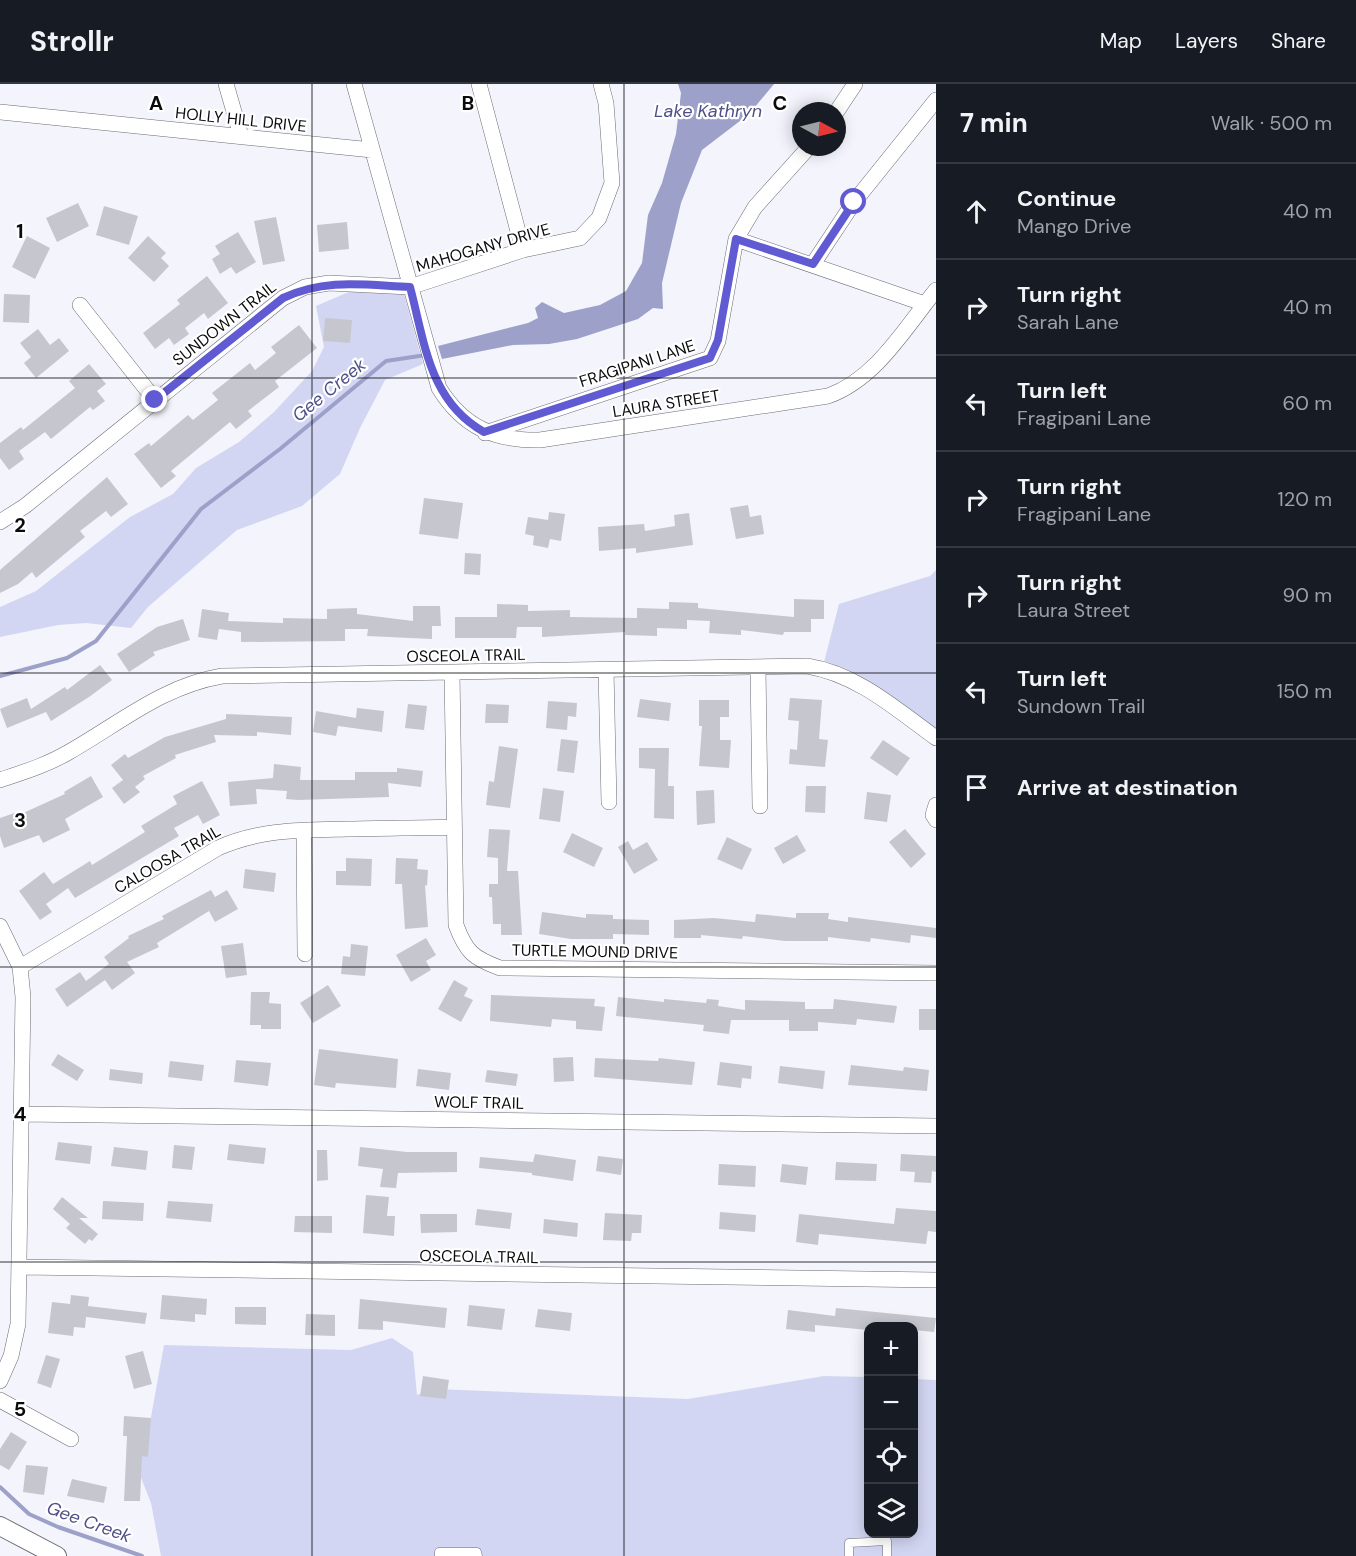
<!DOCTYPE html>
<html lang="en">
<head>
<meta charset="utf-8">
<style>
	:root { --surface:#171b24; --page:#20242c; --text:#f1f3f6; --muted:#9ea1a6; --line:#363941 }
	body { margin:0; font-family:"DM Sans",sans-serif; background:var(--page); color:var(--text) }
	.controls { position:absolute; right:18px; bottom:18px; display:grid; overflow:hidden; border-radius:12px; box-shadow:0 3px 15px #0003 }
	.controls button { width:54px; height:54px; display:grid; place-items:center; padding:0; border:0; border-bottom:2px solid var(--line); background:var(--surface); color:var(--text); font:30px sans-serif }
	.compass { position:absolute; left:792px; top:18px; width:54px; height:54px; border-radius:50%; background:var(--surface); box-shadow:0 3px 15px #0003; rotate:97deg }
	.stop { position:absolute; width:18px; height:18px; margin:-14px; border:4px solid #605ad3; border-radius:50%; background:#fff }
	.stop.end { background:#605ad3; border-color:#fff; box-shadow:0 2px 6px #0008 }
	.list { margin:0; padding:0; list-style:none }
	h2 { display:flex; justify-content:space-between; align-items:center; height:78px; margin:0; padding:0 24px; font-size:26px }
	h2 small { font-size:20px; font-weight:400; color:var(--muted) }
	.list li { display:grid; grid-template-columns:39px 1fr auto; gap:18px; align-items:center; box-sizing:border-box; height:96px; padding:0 24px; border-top:2px solid var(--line) }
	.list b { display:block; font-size:22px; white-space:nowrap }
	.list p { margin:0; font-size:20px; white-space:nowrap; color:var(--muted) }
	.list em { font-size:20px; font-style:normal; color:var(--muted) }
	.icon { flex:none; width:33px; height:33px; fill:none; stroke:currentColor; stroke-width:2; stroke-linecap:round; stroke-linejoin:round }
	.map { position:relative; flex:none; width:936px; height:1472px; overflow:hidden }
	header { display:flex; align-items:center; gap:36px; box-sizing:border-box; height:84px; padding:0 30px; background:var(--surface); border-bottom:2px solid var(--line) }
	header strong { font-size:28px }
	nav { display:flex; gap:33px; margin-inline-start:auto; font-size:21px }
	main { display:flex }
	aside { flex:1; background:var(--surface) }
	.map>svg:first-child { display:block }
	.green { fill:#d3d6f2 }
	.water { fill:#9da1c9 }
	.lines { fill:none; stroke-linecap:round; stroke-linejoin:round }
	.stream { stroke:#9da1c9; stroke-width:4 }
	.building { fill:#c6c7ce }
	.service-casing { stroke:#6c6c73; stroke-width:9 }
	.minor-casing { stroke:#6c6c73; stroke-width:16 }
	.tertiary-casing { stroke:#6c6c73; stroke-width:20 }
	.service { stroke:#fff; stroke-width:8 }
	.minor { stroke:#fff; stroke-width:15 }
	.tertiary { stroke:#fff; stroke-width:18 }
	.route { stroke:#605ad3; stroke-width:8 }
	.grid { fill:none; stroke:#0b0b0d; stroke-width:1.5; stroke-opacity:0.55 }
	.labels { text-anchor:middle; stroke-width:4.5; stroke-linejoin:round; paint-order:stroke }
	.street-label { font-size:16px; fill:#0b0b0d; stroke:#fff }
	.water-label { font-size:18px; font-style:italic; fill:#4e5087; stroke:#fff }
	.grid-label { font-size:20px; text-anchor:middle; font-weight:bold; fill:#0b0b0d; stroke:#fff; stroke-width:4.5; stroke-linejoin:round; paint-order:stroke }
</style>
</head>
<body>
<header>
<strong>Strollr</strong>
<nav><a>Map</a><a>Layers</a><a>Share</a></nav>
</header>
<main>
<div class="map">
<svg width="936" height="1472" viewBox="0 0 936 1472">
	<rect width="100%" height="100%" fill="#f3f4fc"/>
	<path class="green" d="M351 207 404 210 423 280 385 296 360 344 340 390 302 422 237 446 148 523 131 544 86 539 58 541 0 553V523L36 507 130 433 173 410 196 384 239 358 274 328 312 287 324 263 316 222Z
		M936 486V645L857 590 824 578 839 520 930 492Z
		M392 1254 413 1268 417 1311 435 1305 688 1315 824 1292 868 1293V1450H914V1295L936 1296V1472H161L151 1419 132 1371 147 1355 164 1261 351 1266Z"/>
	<path class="water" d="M678 0H774L749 30 702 66 681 119 662 199 663 225 653 224 638 235 577 255 549 260 513 261 442 275 438 262 528 239 538 234 535 224 542 218 564 229 600 221 626 207 642 179 648 131 662 99 676 50 681 9Z"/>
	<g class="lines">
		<path class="stream" d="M0 592 67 574 96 557 201 425 280 365 386 277 426 271
			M0 1403 29 1430 58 1443 142 1472"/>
	</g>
	<path class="building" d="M78 119 89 142 57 158 46 134Z
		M104 122 138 132 129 161 96 151Z
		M276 133 285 177 263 181 254 137Z
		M347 138 349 165 319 168 317 141Z
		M238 148 256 178 236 190 231 183 220 190 212 175 220 170 215 162Z
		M27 152 50 164 35 195 12 183Z
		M148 152 166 169 161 174 169 182 154 198 128 174Z
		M207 192 228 219 208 235 204 229 185 244 189 250 174 261 169 254 155 265 143 249 180 220 177 216Z
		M4 210 30 211 29 239 3 238Z
		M325 234 352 236 350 259 323 257Z
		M299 241 317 264 275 297 279 303 248 327 252 332 236 345 230 338 171 387 176 392 161 404 134 370 149 359 151 362 188 331 193 336 218 316 212 309 250 279 255 286 276 269 271 263Z
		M38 245 50 261 59 254 69 267 36 294 24 279 31 273 20 259Z
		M89 280 106 300 97 307 105 317 93 326 90 323 51 355 45 348 19 367 24 375 9 386 0 374V359L21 343 23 346 75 304 69 297Z
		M107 393 128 420 111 433 106 427 80 447 85 453 36 494 32 488 18 500 0 509V486Z
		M424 414 463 419 458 455 419 450Z
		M748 421 750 433 761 431 764 450 736 455 730 424Z
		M549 428 565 430 561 457 550 455 548 464 533 461 534 452 525 450 528 433 548 436Z
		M689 429 693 461 636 469V464L599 467 598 443 644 440 645 447 675 442 674 431Z
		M465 469 481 470 480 491 464 490Z
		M794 515 824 516V535H811V548H784L783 551 741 546V551L709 549 710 537 687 536V545L657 544V552L625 551V548L542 553V543H517L516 554H455V533H497V520L528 521V527L570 526V533L637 534V524L669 525V518L698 519V524L794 533Z
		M413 522H440L441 542H432V555L367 552 368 545H345V557L241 558V548L219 545 217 556 198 553 202 525 229 529 228 537 283 539V534L327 535V525L357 524V530L413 537Z
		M183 535 190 556 153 568 155 571 129 588 117 570 157 543Z
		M100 581 112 596 89 613 51 637 46 628 7 644 0 625 27 614 31 625 65 603 67 606Z
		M790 614 822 616 819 655 828 656 825 683 789 680 790 665 797 666 799 637 788 636Z
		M640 615 671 619 669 637 637 633Z
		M699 616H729V633H720V656H731L729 684 699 682 702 642H699Z
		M548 617 577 619 576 633 568 632 567 646 546 644Z
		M408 620 427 622 424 646 405 644Z
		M486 620 509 621 508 639H485Z
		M357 624 384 627 382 648 338 642 336 652 313 648 316 627 356 634Z
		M226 630 292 633 291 651 257 648V652L214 651 216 658 175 671 176 674 143 692 145 695 135 703 140 708 124 720 112 704 123 696 111 681 125 670 128 674 165 653 226 635Z
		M561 655 578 657 574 689 557 687Z
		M883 656 910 674 897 692 870 674Z
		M499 662 518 665 510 724 486 721 489 697 494 698Z
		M639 664H669L668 702H674V735L654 734 655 685 639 684Z
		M274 680 301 683 300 696H355V688H397V684L423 687 421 703 388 699 389 713 298 716 286 715 287 707 256 705 257 720 230 722 228 698 273 694Z
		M91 692 103 713 65 735 70 746 43 759 39 751 4 764 0 752V734L20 727 21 730 65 710 64 708Z
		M202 697 220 731 203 740 198 731 174 744 179 752 75 814 68 804 46 820 52 828 40 836 19 807 44 788 53 800 90 777 92 781 145 748 141 742 177 720 173 712Z
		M806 702H826L825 729 805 728Z
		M543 704 564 707 560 738 539 735Z
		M714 706 715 739 697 741 696 707Z
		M867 708 891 711 887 738 864 735Z
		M489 745 510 746 507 787H518L522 851H501V840H493L492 813H489V800H498V774L487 773Z
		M905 745 926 770 911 784 889 758Z
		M572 749 603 764 594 783 563 768Z
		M797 751 806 767 783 780 774 764Z
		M727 753 752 765 742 786 717 775Z
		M628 757 633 766 647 758 658 776 634 790 618 763Z
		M346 774 372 775 371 802 336 801V787H346Z
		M396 774 418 775 417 785 428 786 427 802 425 801 428 843 405 845 402 800H395Z
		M245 785 276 789 274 808 243 804Z
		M211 806 215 813 227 806 238 825 215 838 209 827 157 859 159 863 127 878 135 889 112 906 105 896 67 923 55 905 80 888 86 897 109 880 104 873 129 854 128 852 164 835 162 832Z
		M542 828 586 834V830L613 831V835L649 836V851L613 850V855H571L539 850Z
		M796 829H829L828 835 848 838V833L936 844V854L911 851 910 859 871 854 870 858 828 853V857H785L743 852 742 855 701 851V854H674V836L714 834 755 838 756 830 796 834Z
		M426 854 436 871 426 877 431 886 411 898 396 871Z
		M243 859 247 891 226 894 221 862Z
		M351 860 368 862 365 892 341 890 343 872 350 873Z
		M454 896 468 904 464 912 473 916 461 938 438 925Z
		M328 901 341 922 313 939 300 919Z
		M251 908H270L269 919 281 920V945H261V941H250Z
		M491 911 595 915 594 922 605 923 602 947 576 945V937L552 935 551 943 490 937Z
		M618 913 664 918V915L706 919 707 915 719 916 718 922 745 926V916L805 918V925H833L834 915 897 922 894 939 857 935 856 941 818 938V947H789V936H731L729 950 703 947 704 941 616 932Z
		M919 925H936V946H919Z
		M319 965 398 975 396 1004 336 999 335 1004 314 1001Z
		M58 970 84 986 77 997 51 981Z
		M573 973 574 997 554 998 553 974Z
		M595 974 658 977 659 974 695 978 692 1001 594 993Z
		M236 976 271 979 268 1002 234 998Z
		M170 977 204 981 202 997 168 993Z
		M720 978 752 982 751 995 742 994 741 1004 717 1001Z
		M851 981 903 987 904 983 929 986 927 1007 848 1001Z
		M780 982 825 987 823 1005 778 999Z
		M110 985 143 989 142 1000 109 996Z
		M418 985 451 989 449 1006 416 1002Z
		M487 986 518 990 516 1002 485 998Z
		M58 1058 92 1062 90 1080 55 1076Z
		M229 1060 266 1064 264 1080 227 1076Z
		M174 1061 195 1063 192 1086 172 1084Z
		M114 1063 148 1067 146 1086 111 1082Z
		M360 1063 407 1068H457V1088L398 1089 396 1104 380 1103 383 1085 358 1082Z
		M317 1066H327L328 1096 317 1097Z
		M535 1070 576 1076 573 1097 532 1091V1089L479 1084 480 1073 533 1078Z
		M901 1070 936 1072V1088L932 1087 931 1099 914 1098 915 1088 900 1087Z
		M598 1072 623 1075 621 1091 596 1087Z
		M836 1078 877 1080 876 1097 835 1096Z
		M719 1080 756 1082 755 1103 718 1101Z
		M782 1080 808 1083 806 1101 780 1098Z
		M366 1111 389 1113 387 1132H395L394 1152 363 1149Z
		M62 1113 88 1134H79L98 1150 92 1157 89 1155 85 1160 66 1144 70 1140 53 1125Z
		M103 1117 144 1119 143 1137 102 1135Z
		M168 1117 213 1120 211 1138 166 1134Z
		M896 1124 936 1127V1148L928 1147 926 1160 819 1150 818 1161 796 1158 799 1130 894 1140Z
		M477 1125 512 1129 510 1145 475 1141Z
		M720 1128 756 1131 755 1148 719 1145Z
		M605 1129 642 1131 641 1149H632L631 1157 603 1156Z
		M420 1130H457V1148L421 1149Z
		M295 1132H332V1149L294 1148Z
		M544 1135 578 1139 577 1153 543 1149Z
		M71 1211 89 1213 88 1222 147 1229 145 1240 86 1233 85 1244 74 1243 73 1252 48 1249 52 1218 70 1220Z
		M162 1211 207 1215 206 1231 195 1230V1238L160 1235Z
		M360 1215 447 1224 445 1244 383 1237V1246L358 1245Z
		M469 1221 505 1225 502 1246 467 1242Z
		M235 1223H266V1241L235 1240Z
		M836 1224 936 1234 934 1248 914 1246V1242H868V1246L815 1241V1248L786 1245 788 1226 835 1232Z
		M538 1225 572 1229 570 1247 535 1243Z
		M306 1230 335 1231V1252L305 1251Z
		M143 1267 152 1300 134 1305 125 1272Z
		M46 1271 60 1275 51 1304 37 1299Z
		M423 1292 449 1296 446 1315 420 1312Z
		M124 1332 151 1334 148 1373 142 1372 140 1417H124L127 1352H123Z
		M11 1348 27 1358 9 1386 0 1381V1365Z
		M26 1381 48 1383 44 1411 23 1408Z
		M72 1395 107 1403 104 1419 67 1412Z"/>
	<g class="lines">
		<defs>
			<path id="service" d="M439 1472V1468H477L478 1472
				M849 1472V1459L887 1457V1472"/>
			<path id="minor" d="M226 0 241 52
				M354 0 439 304C463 343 495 357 540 356L828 312C876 295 905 244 936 206
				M479 0 523 166
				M837 27 855 0
				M0 28 372 66
				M736 155 925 220
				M813 180 854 118 936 16
				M80 221 155 316
				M485 349 710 274 718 257 736 155 755 123 809 63
				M0 438 25 422 283 214 305 203 329 199 410 203 523 166 580 154 599 134 612 99 606 19 601 0
				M758 583 760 722
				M606 586 609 718
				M452 589 456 841C466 868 473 874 500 884L936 889
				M0 696C24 688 47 681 69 668 120 639 163 602 222 592L807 582C857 590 896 625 936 654
				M936 721 933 731 936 736
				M304 746 305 870
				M0 842 20 883 23 913 18 1240 11 1272 0 1297
				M20 883 218 764C260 745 302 746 348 745 383 744 419 744 454 743
				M22 1030 936 1042
				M21 1183 936 1196
				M0 1316 71 1355"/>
			<path id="tertiary" d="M0 1442 57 1472"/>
		</defs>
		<use href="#service" class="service-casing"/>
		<use href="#minor" class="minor-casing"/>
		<use href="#tertiary" class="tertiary-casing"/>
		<use href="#service" class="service"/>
		<use href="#minor" class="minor"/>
		<use href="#tertiary" class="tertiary"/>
	</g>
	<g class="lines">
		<path class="route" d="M155 316 283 214C326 194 364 201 410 203 425 259 429 317 484 348L710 274 718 256 736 155 813 180 854 118"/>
	</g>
	<path class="grid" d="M312 0V1472M624 0V1472M0 294H936M0 589H936M0 883H936M0 1178H936"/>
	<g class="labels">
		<g class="street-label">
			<text transform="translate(241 35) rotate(6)" y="6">HOLLY HILL DRIVE</text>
			<text transform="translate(483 163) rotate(-16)" y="6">MAHOGANY DRIVE</text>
			<text transform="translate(224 239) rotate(-38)" y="6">SUNDOWN TRAIL</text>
			<text transform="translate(637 279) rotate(-18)" y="6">FRAGIPANI LANE</text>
			<text transform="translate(666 319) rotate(-9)" y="6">LAURA STREET</text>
			<text transform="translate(466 571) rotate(-1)" y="6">OSCEOLA TRAIL</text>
			<text transform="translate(167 775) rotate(-30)" y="6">CALOOSA TRAIL</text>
			<text transform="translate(595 867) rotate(1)" y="6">TURTLE MOUND DRIVE</text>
			<text transform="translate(479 1018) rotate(1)" y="6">WOLF TRAIL</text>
			<text transform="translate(479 1172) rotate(1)" y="6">OSCEOLA TRAIL</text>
		</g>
		<g class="water-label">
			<text x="708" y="33">Lake Kathryn</text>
			<text transform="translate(329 306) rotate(-39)" y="6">Gee Creek</text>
			<text transform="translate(89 1438) rotate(20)" y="6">Gee Creek</text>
		</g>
	</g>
	<g class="grid-label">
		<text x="156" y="26">A</text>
		<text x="468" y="26">B</text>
		<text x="780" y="26">C</text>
		<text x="20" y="154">1</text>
		<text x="20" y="448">2</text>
		<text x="20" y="743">3</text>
		<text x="20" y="1037">4</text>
		<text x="20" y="1332">5</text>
	</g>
</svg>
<div class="controls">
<button>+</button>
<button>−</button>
<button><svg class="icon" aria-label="locate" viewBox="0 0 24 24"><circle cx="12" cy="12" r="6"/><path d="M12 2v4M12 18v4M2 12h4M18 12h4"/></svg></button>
<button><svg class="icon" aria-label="layers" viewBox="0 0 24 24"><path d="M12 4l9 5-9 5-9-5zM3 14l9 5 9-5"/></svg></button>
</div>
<svg class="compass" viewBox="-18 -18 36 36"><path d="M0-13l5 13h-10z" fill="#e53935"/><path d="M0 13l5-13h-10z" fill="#9ea1a6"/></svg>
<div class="stop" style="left:854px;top:118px"></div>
<div class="stop end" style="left:155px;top:316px"></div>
</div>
<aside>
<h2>7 min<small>Walk · 500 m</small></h2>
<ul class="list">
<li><svg class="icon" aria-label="ahead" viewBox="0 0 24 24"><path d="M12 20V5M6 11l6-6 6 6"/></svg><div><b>Continue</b><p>Mango Drive</p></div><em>40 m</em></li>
<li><svg class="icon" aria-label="right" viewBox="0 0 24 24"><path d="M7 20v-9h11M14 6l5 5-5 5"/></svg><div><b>Turn right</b><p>Sarah Lane</p></div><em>40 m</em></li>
<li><svg class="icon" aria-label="left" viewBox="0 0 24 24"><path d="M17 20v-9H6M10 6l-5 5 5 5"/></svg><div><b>Turn left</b><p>Fragipani Lane</p></div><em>60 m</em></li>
<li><svg class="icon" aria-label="right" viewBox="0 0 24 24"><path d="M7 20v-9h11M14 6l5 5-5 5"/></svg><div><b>Turn right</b><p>Fragipani Lane</p></div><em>120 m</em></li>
<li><svg class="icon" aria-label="right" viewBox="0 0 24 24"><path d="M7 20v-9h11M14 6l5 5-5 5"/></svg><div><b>Turn right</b><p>Laura Street</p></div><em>90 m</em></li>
<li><svg class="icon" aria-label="left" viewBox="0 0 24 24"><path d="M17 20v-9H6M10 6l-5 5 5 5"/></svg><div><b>Turn left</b><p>Sundown Trail</p></div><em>150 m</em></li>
<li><svg class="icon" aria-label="arrive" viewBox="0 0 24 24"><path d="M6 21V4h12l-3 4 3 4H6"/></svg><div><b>Arrive at destination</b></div></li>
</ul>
</aside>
</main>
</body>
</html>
